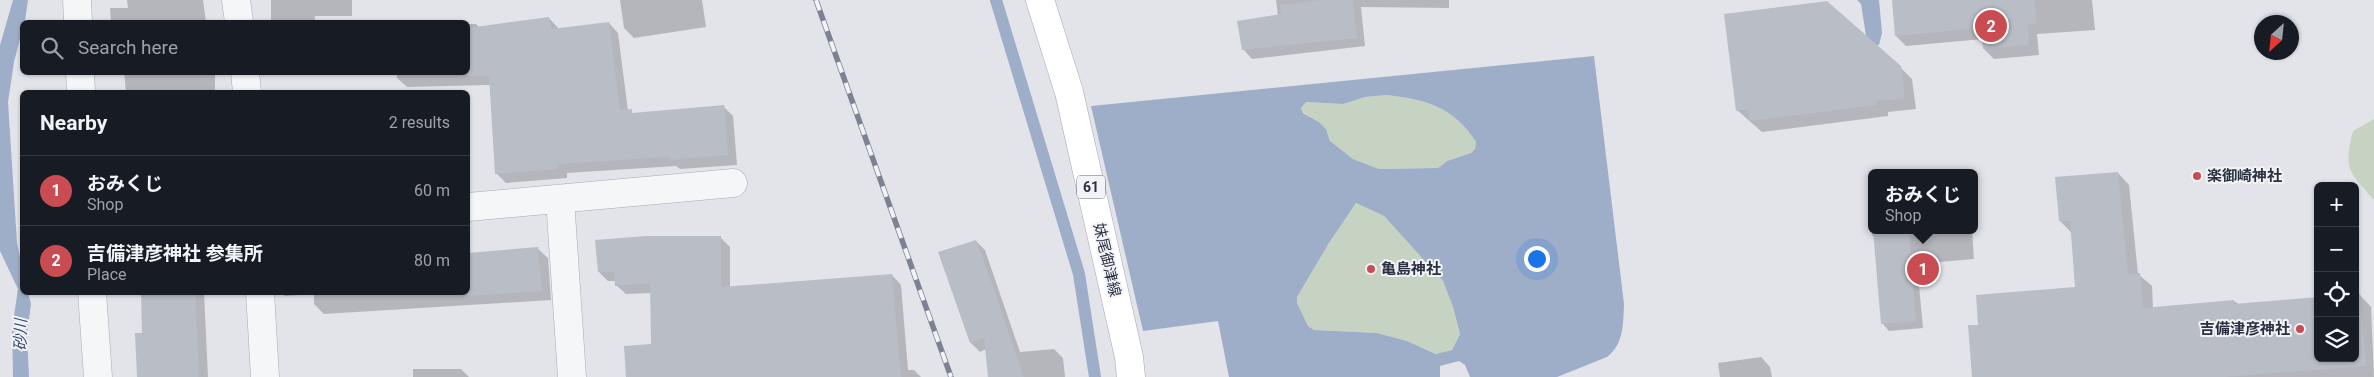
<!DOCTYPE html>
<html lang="en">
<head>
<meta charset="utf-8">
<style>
	:root { --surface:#171b24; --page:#20242c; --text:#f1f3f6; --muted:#9ea1a6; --line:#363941; --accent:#c94c52 }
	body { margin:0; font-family:Roboto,"Noto Sans JP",sans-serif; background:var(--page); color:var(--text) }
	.controls { position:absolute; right:15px; bottom:15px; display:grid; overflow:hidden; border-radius:8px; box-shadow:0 1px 4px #0004 }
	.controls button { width:45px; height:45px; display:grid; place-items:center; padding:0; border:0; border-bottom:1px solid var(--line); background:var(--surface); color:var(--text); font:25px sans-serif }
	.compass { position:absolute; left:2254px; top:15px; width:45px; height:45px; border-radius:50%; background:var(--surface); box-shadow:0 1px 4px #0004; rotate:207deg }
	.you { position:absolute; left:1536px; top:258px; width:18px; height:18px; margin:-12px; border:4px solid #fff; border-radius:50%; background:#1a73e8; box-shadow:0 0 0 8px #1a73e833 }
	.badge { display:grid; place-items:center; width:32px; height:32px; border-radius:50%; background:var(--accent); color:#fff; font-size:16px; font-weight:700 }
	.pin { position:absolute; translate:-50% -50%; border:2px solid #fff; box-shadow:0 1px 5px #0006 }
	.popup { position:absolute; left:1868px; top:169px; width:110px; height:65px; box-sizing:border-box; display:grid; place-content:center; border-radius:8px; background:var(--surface); filter:drop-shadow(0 1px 4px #0005); font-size:16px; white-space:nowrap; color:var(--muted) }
	.popup b { font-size:19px; color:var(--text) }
	.popup::after { content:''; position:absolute; left:50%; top:100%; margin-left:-10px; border:10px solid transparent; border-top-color:var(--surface) }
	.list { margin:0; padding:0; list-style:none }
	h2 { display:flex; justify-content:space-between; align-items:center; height:65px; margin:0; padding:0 20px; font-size:21px }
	h2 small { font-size:16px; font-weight:400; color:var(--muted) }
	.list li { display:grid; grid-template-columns:32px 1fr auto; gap:15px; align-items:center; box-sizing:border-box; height:70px; padding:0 20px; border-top:1px solid var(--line) }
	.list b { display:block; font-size:19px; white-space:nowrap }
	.list p { margin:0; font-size:16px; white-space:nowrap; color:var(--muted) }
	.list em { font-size:16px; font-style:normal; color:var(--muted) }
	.icon { flex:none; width:28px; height:28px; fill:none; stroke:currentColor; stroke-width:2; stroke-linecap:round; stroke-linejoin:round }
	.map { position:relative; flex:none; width:2374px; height:377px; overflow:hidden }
	.search { position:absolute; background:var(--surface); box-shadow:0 1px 4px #0004; left:20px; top:20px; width:450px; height:55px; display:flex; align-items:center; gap:12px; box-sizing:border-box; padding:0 18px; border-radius:8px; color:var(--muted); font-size:19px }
	.panel { position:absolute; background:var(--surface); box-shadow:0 1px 4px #0004; left:20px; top:90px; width:450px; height:205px; border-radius:8px }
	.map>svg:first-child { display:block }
	.green { fill:#c6d3c3 }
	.water { fill:#9faec8; fill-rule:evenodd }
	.shadow { fill:#0003 }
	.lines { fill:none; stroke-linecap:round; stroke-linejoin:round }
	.stream { stroke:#9faec8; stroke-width:12 }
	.building { fill:#b9bdc6 }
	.street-casing { stroke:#a7aab4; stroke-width:29 }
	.primary-casing { stroke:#a2a7b5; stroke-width:29 }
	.street { stroke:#f5f6f8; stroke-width:28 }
	.primary { stroke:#fff; stroke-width:28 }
	.rail-casing { stroke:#7c8293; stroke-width:5.5 }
	.rail { stroke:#f2f3f7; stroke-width:4; stroke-dasharray:11; stroke-linecap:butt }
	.poi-dot { fill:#c94c52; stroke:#f2f3f7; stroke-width:2 }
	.labels { text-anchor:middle; stroke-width:4; stroke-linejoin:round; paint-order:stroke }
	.shield { fill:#f2f3f7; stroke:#676a78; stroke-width:1 }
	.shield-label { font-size:14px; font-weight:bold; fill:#2b3041 }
	.poi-label { font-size:15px; font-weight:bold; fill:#2b3041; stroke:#f2f3f7; text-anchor:start }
	.street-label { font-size:15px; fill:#2b3041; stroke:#f2f3f7 }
	.water-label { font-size:16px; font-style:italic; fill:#364b74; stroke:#f2f3f7 }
</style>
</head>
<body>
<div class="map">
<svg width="2374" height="377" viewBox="0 0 2374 377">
	<rect width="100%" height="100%" fill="#e2e4ea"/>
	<path class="green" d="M1387 95C1426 100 1453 106 1476 142L1475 149 1471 153 1447 161 1438 168 1379 169 1353 159 1330 141 1326 129 1319 122 1303 112 1301 108 1306 102 1343 104 1365 97Z
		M2374 119V200C2349 171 2343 170 2353 131Z
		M1356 203 1384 216 1443 281 1453 307 1460 334 1452 350 1437 354 1407 341 1377 333 1314 330 1308 326 1297 303V297L1329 243Z"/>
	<path class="water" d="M13 0H28L25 21 22 22V31L14 62 8 102 17 243 22 267V292L28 293 31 304 27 334 29 377H13L12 329 18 289 0 251V45Z
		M1857 0H1879L1882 33 1879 45H1872L1867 42 1861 4Z
		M1594 56 1624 304C1623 324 1624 344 1607 357L1557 377H1470L1465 365 1459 361 1440 366V377H1229L1218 321 1143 331 1091 106ZM1387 95C1426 100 1453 106 1476 142L1475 149 1471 153 1447 161 1438 168 1379 169 1353 159 1330 141 1326 129 1319 122 1303 113 1301 108 1306 102 1343 104 1365 97ZM1356 203 1384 216 1443 281 1453 307 1460 334 1452 350 1436 354 1407 341 1377 333 1314 330 1308 326 1297 303V297L1329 243Z"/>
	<path class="shadow" d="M127 0H203L206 22H111L110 8H128Z
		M271 0H352V16H315V22H271Z
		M620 0H702L706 27 634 38 624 28Z
		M1276 0H1449V8L1361 7 1365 46 1252 59 1243 49 1278 16Z
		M1893 0H2092L2095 30 2037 34 2039 55 1994 59 1984 49 1983 39 1906 46 1896 36Z
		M549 18 559 29 609 23 618 33 628 111 635 114 724 107 733 116 737 165 680 169 676 166 567 173V178L506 183 496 173 490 85 407 87 397 78V72H468V24H476L479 27Z
		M1900 67 1912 79 1916 109 1888 112V116L1762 132 1737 110Z
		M124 72H215V92H126Z
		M2118 173 2129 185 2138 274 2152 286 2153 308 2234 301 2318 358H2355L2360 295 2371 307 2374 377H1973L1979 326 2076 288 2072 233 2060 221Z
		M1872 187V230H1972L1974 259 1917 264 1923 328 1889 331 1882 323 1875 238 1872 235 1868 188Z
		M721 238 730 247V288L892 275 901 285 908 370H914L921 377H627L652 345V293L626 294 616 285V281H608L599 272Z
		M976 241 985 250 1020 352 1054 349 1063 358 1065 377H989L986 349 980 352 971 343 940 253Z
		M538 249 548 258 551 300 324 314 314 304V294L285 296 281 292H468V254Z
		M142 292H204L208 377H139L143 334Z
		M1761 357 1770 367 1772 377H1720L1718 363Z
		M413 369H461L469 377H413Z"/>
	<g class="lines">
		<path class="stream" d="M996 0 1079 274 1095 377"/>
	</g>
	<path class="building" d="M1321 0H1353L1357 38 1242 50 1237 21 1281 14 1280 5Z
		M1892 0H2035L2036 23 2028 24 2029 45 1983 49 1981 28 1895 36Z
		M1827 1 1901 66 1905 98 1877 101V105L1749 121 1748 109 1736 111 1724 14Z
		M549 17 551 29 609 22 620 110 632 109V113L724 105 728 155 669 160V157L558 164V169L495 174 489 76H468V28Z
		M2118 172 2128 274 2140 273 2143 308 2234 300V304L2318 297V358H2355V294H2360L2366 366 2225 377H1972L1968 325H1978L1976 295 2075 287 2070 221H2059L2055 177Z
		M1873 230H1909L1916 321 1881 324Z
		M646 236H721V287L892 274 901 377H626L624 346 651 344 650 283 615 286 614 272H598L595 240Z
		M976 240 991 281 1024 377H988L984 338 970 343 938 252Z
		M538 247 542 291 468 296V253Z
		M141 292H195L199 377H137L135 333H142Z"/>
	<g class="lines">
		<defs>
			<path id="street" d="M77 0 78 22
				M236 0 239 22
				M80 72 81 92
				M245 72 247 92
				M560 199 572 377
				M468 207 733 183
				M92 292 98 377
				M260 292 265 377"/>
			<path id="primary" d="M1040 0 1069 92 1129 357 1131 377"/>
		</defs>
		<use href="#street" class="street-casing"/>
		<use href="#primary" class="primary-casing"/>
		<use href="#street" class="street"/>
		<use href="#primary" class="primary"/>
		<defs>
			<path id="rail" d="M816 0 951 377"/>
		</defs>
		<use href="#rail" class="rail-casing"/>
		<use href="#rail" class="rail"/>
	</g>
	<g class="poi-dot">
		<circle cx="2197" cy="176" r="5"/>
		<circle cx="1371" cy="269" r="5"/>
		<circle cx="2300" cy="329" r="5"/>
	</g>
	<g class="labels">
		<rect class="shield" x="1077" y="175.5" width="28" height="23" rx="4"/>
		<g class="shield-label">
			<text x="1091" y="192">61</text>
		</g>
		<g class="poi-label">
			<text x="2207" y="181">楽御崎神社</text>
			<text x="1381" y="274">亀島神社</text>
			<text x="2290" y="334" text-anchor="end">吉備津彦神社</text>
		</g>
		<g class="street-label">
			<text transform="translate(1107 260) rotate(77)" y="5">妹尾御津線</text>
		</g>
		<g class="water-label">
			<text transform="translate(20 335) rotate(-89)" y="6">砂川</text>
		</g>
	</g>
</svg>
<div class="controls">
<button>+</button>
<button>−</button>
<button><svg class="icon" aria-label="locate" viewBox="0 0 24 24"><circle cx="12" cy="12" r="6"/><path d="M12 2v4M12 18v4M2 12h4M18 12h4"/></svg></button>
<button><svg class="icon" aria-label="layers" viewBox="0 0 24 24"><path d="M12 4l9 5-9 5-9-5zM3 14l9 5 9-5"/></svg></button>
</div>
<svg class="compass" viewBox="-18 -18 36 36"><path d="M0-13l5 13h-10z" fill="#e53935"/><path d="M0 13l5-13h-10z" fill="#9ea1a6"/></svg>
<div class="you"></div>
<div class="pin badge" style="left:1923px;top:269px">1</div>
<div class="popup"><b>おみくじ</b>Shop</div>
<div class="pin badge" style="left:1991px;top:26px">2</div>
<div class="search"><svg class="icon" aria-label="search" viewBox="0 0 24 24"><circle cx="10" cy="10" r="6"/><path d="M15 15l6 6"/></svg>Search here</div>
<section class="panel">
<h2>Nearby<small>2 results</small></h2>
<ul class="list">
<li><span class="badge">1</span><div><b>おみくじ</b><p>Shop</p></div><em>60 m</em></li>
<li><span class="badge">2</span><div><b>吉備津彦神社 参集所</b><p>Place</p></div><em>80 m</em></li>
</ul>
</section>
</div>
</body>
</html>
